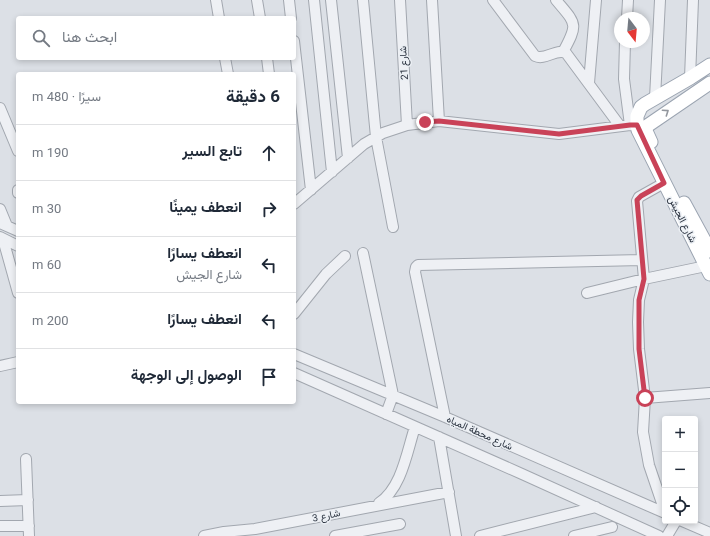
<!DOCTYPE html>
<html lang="ar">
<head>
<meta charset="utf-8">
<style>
	:root { --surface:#fff; --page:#f2f2f3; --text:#1f2937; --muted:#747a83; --line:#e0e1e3 }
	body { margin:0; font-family:Roboto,Vazirmatn,sans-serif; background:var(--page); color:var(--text); direction:rtl }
	.controls { position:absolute; right:12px; bottom:12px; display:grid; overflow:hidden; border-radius:4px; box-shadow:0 2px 6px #0003 }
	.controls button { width:36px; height:36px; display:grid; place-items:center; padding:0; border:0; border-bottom:1px solid var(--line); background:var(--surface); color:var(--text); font:20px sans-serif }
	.compass { position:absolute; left:614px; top:12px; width:36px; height:36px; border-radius:50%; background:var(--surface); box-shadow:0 2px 6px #0003; rotate:164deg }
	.stop { position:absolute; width:12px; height:12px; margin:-9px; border:3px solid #c94258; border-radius:50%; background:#fff }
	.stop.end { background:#c94258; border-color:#fff; box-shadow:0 1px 4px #0008 }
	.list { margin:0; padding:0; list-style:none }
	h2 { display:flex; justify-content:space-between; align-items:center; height:52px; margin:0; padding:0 16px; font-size:17px }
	h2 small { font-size:13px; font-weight:400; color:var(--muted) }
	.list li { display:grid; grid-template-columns:26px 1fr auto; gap:12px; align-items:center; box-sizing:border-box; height:56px; padding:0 16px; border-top:1px solid var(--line) }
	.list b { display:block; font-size:15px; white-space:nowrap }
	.list p { margin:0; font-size:13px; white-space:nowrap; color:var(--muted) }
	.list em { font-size:13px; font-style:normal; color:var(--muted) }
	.icon { flex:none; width:22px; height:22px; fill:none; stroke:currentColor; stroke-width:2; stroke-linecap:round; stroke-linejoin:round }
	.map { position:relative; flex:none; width:710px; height:536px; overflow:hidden; direction:ltr }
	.search { position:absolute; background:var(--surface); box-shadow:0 2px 6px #0003; left:16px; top:16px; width:280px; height:44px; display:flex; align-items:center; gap:10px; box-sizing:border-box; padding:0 14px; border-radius:4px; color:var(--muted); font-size:15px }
	.panel { position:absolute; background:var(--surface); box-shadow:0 2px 6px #0003; left:16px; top:72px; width:280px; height:332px; border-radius:4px; direction:rtl }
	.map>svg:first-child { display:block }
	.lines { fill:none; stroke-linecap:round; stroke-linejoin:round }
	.minor-casing { stroke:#a2a7af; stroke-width:12 }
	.major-casing { stroke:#9ba4b1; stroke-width:15 }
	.minor { stroke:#eef0f4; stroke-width:10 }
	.major { stroke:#fff; stroke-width:13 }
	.oneway { stroke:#92969d }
	.route { stroke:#c94258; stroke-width:5 }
	.labels { text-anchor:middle; stroke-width:3; stroke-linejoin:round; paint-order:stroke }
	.street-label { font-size:10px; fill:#262e3b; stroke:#ebeff4 }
</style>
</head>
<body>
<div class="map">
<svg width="710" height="536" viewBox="0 0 710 536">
	<rect width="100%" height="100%" fill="#dce0e6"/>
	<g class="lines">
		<defs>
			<path id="minor" d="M216 0 219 18
				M257 0 260 18
				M289 0 291 18
				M314 0 332 172
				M331 0 348 158
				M363 0 376 137 393 227
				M400 0 407 125
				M432 0 439 121
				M493 0 535 56C545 61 556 48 566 53L620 126
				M556 0C576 24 579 23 563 52
				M627 18 628 0
				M294 41 311 190
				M625 42 624 79 630 125
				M225 58 228 74
				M267 58 269 74
				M690 78 693 0
				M589 83 596 0
				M655 98 660 0
				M0 108 18 151
				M664 183 639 197 637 201 644 279 639 300 638 322 639 349 645 398 643 432 649 465 665 512
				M18 190V193
				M294 204 364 144 383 133 407 125 439 121 559 134 630 125 643 126
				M0 209 7 226
				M0 223 18 231
				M0 237 18 246
				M3 239 18 293
				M363 253 393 395 386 414
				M587 293 644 279 706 266
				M294 314 326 274 345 256
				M294 354 445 417 665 513
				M0 366 18 362
				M294 373 522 474 659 536
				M645 398 710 393
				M445 417 415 272 416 267 418 265 642 260
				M439 437 456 536
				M26 459 29 536
				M0 501 28 500
				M379 503C402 488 407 451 415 427
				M682 521 710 533
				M0 526H29
				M204 536 224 532 255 529 449 492
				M335 536 400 524
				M480 536 596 507
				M574 536 612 527
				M667 536 676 521"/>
			<path id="major" d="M710 65 690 78 645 104 641 107 637 116V125L638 130 710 274
				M651 142 646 131 647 126 710 83
				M684 203 710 251"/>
		</defs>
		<use href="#minor" class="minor-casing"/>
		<use href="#major" class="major-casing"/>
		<use href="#minor" class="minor"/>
		<use href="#major" class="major"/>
	</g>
	<defs><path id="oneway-chevron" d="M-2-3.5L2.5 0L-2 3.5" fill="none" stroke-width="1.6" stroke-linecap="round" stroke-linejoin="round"/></defs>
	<use class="oneway" href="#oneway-chevron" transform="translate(666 112) rotate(-34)"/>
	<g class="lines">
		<path class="route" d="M425 122 439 121 559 134 630 125H637L664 183 641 196 637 200 644 279 639 300V349L645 398"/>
	</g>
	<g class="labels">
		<g class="street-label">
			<text transform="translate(403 63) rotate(-93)" y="4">شارع 21</text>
			<text transform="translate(683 219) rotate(63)" y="4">شارع الجيش</text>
			<text transform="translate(480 432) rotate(24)" y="4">شارع محطة المياه</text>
			<text transform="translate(326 515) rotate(-12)" y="4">شارع 3</text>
		</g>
	</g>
</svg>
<div class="controls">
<button>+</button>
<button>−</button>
<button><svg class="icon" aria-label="locate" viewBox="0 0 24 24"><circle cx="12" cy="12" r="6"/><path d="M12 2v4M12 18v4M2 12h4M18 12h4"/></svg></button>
</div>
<svg class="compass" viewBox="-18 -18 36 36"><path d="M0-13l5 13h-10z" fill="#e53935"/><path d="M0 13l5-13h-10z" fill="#747a83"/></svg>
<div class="stop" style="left:645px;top:398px"></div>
<div class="stop end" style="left:425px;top:122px"></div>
<div class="search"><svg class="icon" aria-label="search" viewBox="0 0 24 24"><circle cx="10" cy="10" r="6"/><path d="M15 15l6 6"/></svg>ابحث هنا</div>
<section class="panel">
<h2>6 دقيقة<small>سيرًا · 480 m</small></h2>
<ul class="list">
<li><svg class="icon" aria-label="ahead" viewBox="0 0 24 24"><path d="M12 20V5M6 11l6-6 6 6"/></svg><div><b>تابع السير</b></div><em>190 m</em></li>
<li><svg class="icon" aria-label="right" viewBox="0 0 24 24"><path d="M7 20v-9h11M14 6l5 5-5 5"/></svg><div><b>انعطف يمينًا</b></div><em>30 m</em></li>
<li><svg class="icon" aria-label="left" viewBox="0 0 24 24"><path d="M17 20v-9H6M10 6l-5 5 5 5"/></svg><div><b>انعطف يسارًا</b><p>شارع الجيش</p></div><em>60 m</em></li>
<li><svg class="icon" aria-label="left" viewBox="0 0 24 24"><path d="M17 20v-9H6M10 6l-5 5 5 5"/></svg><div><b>انعطف يسارًا</b></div><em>200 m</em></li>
<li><svg class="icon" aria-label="arrive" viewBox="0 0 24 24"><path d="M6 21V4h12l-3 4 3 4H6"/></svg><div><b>الوصول إلى الوجهة</b></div></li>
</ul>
</section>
</div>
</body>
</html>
